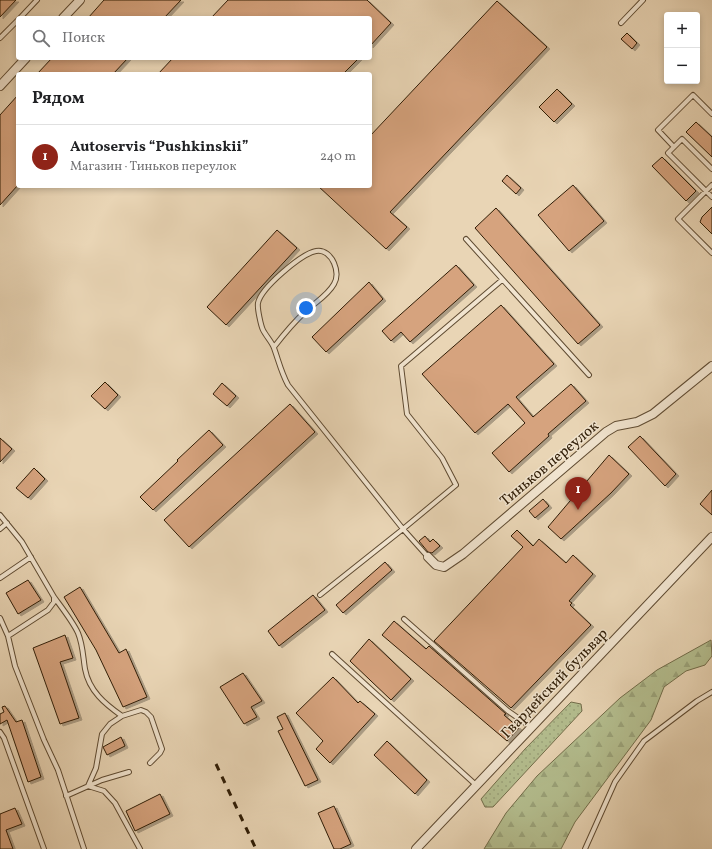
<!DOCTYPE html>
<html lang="ru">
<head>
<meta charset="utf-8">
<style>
	:root { --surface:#fff; --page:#f2f2f2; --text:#202124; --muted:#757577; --line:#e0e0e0; --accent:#8f2418 }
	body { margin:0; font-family:Vollkorn,serif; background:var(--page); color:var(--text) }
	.controls { position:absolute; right:12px; top:12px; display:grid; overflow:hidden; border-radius:4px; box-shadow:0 2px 6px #0003 }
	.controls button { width:36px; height:36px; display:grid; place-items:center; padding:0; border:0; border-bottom:1px solid var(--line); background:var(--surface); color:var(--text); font:20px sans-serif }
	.you { position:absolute; left:306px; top:308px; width:14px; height:14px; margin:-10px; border:3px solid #fff; border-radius:50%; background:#1a73e8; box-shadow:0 0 0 6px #1a73e833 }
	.badge { display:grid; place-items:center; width:26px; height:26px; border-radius:50%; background:var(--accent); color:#fff; font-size:13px; font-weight:700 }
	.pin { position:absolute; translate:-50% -33px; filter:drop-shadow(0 1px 2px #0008) }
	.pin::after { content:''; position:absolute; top:21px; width:14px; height:12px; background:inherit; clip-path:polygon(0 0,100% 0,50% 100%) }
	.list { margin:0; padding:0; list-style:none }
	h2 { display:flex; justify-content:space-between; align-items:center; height:52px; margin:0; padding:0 16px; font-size:17px }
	h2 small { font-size:13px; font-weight:400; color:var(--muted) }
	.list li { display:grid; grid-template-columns:26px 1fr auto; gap:12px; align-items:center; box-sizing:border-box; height:64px; padding:0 16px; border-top:1px solid var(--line) }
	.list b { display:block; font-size:15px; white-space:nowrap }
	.list p { margin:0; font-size:13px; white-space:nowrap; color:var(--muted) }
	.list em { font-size:13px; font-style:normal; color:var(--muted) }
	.icon { flex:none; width:22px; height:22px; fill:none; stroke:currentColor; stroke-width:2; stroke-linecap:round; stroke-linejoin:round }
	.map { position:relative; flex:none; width:712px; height:849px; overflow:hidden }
	.search { position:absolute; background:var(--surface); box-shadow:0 2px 6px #0003; left:16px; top:16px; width:356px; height:44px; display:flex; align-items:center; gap:10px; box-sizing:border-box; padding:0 14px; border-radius:4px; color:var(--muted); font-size:15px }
	.panel { position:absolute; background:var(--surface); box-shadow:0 2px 6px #0003; left:16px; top:72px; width:356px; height:116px; border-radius:4px }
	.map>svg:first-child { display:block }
	.green { fill:url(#green-dots); stroke:#726d4a }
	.forest { fill:url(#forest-firs); stroke:#726d4a }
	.building { fill:#d6a37e; stroke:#2f1c05; filter:url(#shadow) }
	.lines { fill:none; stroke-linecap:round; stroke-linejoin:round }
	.service-casing { stroke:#5e4a31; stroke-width:6 }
	.minor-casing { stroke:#5e4a31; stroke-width:10 }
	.service { stroke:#f1e4cf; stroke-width:4 }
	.minor { stroke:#f1e4cf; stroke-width:8 }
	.rail { stroke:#2f1c05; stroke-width:3; stroke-dasharray:7 7; stroke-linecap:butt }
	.labels { text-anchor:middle; stroke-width:3; stroke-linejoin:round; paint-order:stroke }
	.street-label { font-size:15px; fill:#2f1c05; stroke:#f1e4cf }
</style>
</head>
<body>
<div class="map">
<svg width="712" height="849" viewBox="0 0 712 849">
	<defs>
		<pattern id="green-dots" width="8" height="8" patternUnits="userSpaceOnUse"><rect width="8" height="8" fill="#b4be8f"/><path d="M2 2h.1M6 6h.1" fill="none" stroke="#9ba37a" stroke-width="1.8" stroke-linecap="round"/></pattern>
		<pattern id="forest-firs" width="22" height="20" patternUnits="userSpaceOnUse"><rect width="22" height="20" fill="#b4be8f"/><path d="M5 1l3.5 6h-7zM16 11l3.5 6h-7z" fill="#9ba37a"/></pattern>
		<filter id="shadow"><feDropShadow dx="3" dy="2" stdDeviation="0" flood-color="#0004"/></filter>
	</defs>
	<rect width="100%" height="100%" fill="#e9d5b5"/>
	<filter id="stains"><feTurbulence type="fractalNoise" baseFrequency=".005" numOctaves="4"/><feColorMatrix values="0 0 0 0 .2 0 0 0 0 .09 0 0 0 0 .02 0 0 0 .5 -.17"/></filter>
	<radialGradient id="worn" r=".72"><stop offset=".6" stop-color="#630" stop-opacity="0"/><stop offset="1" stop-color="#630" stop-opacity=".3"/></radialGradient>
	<path class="green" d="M571 702 581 704 582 711 493 807H485L481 799 525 749Z"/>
	<path class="forest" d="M711 640 712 656 705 665 686 671 664 687 651 720 575 822 561 849H484L506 813 537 776 620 698 657 670Z"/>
	<path class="building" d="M0 0H16L0 17Z
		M104 0H181L164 18H88Z
		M228 0H367L391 23 370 46V18H211Z
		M497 1 547 47 390 212 407 227 386 249 318 186H370V136Z
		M627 33 637 43 632 49 621 39Z
		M52 58H128L113 74H37Z
		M173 58H359L343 74H158Z
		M557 89 572 104 554 122 539 107Z
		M18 95V185L0 205V115Z
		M696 122 712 137V157L686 132Z
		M662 157 696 191 686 201 652 166Z
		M507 175 521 188 516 194 502 181Z
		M573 185 604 221 569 251 538 215Z
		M712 207V234L700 222 702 217Z
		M496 208 600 325 578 344 475 228Z
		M277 230 297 248 226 325 207 307Z
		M456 265 474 285 410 342 401 332 391 341 382 331Z
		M369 282 383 299 326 352 312 337Z
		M501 305 554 364 516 397 533 417 571 384 586 401 548 434 549 436 509 472 492 453 525 423 508 404 475 433 422 374Z
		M105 382 118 395 105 409 91 396Z
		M222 383 236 396 227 406 213 394Z
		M290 404 315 432 189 547 164 520Z
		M209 430 223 445 153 510 140 497 178 461 177 460Z
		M640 436 676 474 665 486 628 447Z
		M0 438 12 449 0 462Z
		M609 455 629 474 611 493 561 539 548 527Z
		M34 468 45 479 28 498 16 488Z
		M712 490V515L700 504Z
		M543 499 549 506 535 518 529 511Z
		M517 530 533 546 539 539 566 563 573 555 593 574 569 601 572 603 570 605 591 625 511 708 434 641 523 547 511 536Z
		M425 536 430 542 433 539 440 546 432 553 428 552 419 541Z
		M385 562 392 570 343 613 336 605Z
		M28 580 41 600 18 614 6 593Z
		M80 587 119 653 126 649 147 697 123 707 96 650 64 597Z
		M313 595 325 610 279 646 268 631Z
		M394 621 426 649 429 646 506 714 504 715 519 728 507 741 382 635Z
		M65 635 73 658 60 662 79 718 60 724 33 648Z
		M369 639 411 679 391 700 350 661Z
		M243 673 262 701 251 707 257 717 244 724 220 687Z
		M333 677 358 703 360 701 375 714 330 763 316 749 323 741 296 713Z
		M5 706 16 722 22 720 41 777 28 782 7 720 0 724V714L4 712 2 707Z
		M285 713 318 780 305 786 278 731 283 729 277 717Z
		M121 737 125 746 107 755 103 747Z
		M387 741 427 780 415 794 374 755Z
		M160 794 170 814 135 831 126 811Z
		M334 806 351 844 340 849H334L318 813Z
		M15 808 22 824 6 830 13 849H0V814Z"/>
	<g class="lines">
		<defs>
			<path id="service" d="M20 18 37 0
				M621 23 643 0
				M0 38 18 20
				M674 147 658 130 693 95 712 114
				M712 169 682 139 668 153 712 197
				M712 185 678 219 712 253
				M466 239 589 375
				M274 347C284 334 294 322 306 311 316 302 328 295 334 284 338 277 337 270 334 263 331 256 324 249 316 251 301 254 261 288 258 303 257 308 261 326 263 330 266 336 272 342 274 348 279 362 281 372 288 385L403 529 320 595
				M0 515 22 542 54 597V602L48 610 8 636
				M0 529 7 523
				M428 557 403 529 456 485 442 458 407 414 401 366 502 280
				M0 578 31 557
				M54 597C62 608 73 622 78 633 83 645 83 657 85 669 89 691 105 704 122 716
				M0 618 8 636 15 666 44 740 58 770 84 849
				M404 619 508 711 531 727
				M332 654 476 785
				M0 732 4 738 44 849
				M66 796 102 780 129 772
				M140 849 115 803 104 791 88 786 96 768 102 734 110 724 122 716 141 710 146 712 151 717 162 749 160 753 150 763
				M585 849 615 782 644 741 697 701 712 692"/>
			<path id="minor" d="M63 18 80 0
				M0 86 26 58
				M428 557 436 565 444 567 463 554 606 432 616 426 637 422 653 414 712 366
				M416 849 712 537"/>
		</defs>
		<use href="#service" class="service-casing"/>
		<use href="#minor" class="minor-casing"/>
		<use href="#service" class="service"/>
		<use href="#minor" class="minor"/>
		<path class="rail" d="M216 764 256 849"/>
	</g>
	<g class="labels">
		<g class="street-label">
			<text transform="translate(549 463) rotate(-40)" y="5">Тиньков переулок</text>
			<text transform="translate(554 683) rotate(-46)" y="5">Гвардейский бульвар</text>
		</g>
	</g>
	<rect width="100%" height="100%" filter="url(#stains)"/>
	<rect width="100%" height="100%" fill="url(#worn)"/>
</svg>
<div class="controls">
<button>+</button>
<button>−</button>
</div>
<div class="you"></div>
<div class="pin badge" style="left:578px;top:510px">1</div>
<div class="search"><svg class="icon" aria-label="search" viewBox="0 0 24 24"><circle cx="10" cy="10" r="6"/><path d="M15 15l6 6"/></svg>Поиск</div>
<section class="panel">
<h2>Рядом<small></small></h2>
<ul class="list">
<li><span class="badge">1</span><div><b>Autoservis “Pushkinskii”</b><p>Магазин · Тиньков переулок</p></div><em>240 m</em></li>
</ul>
</section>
</div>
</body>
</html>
